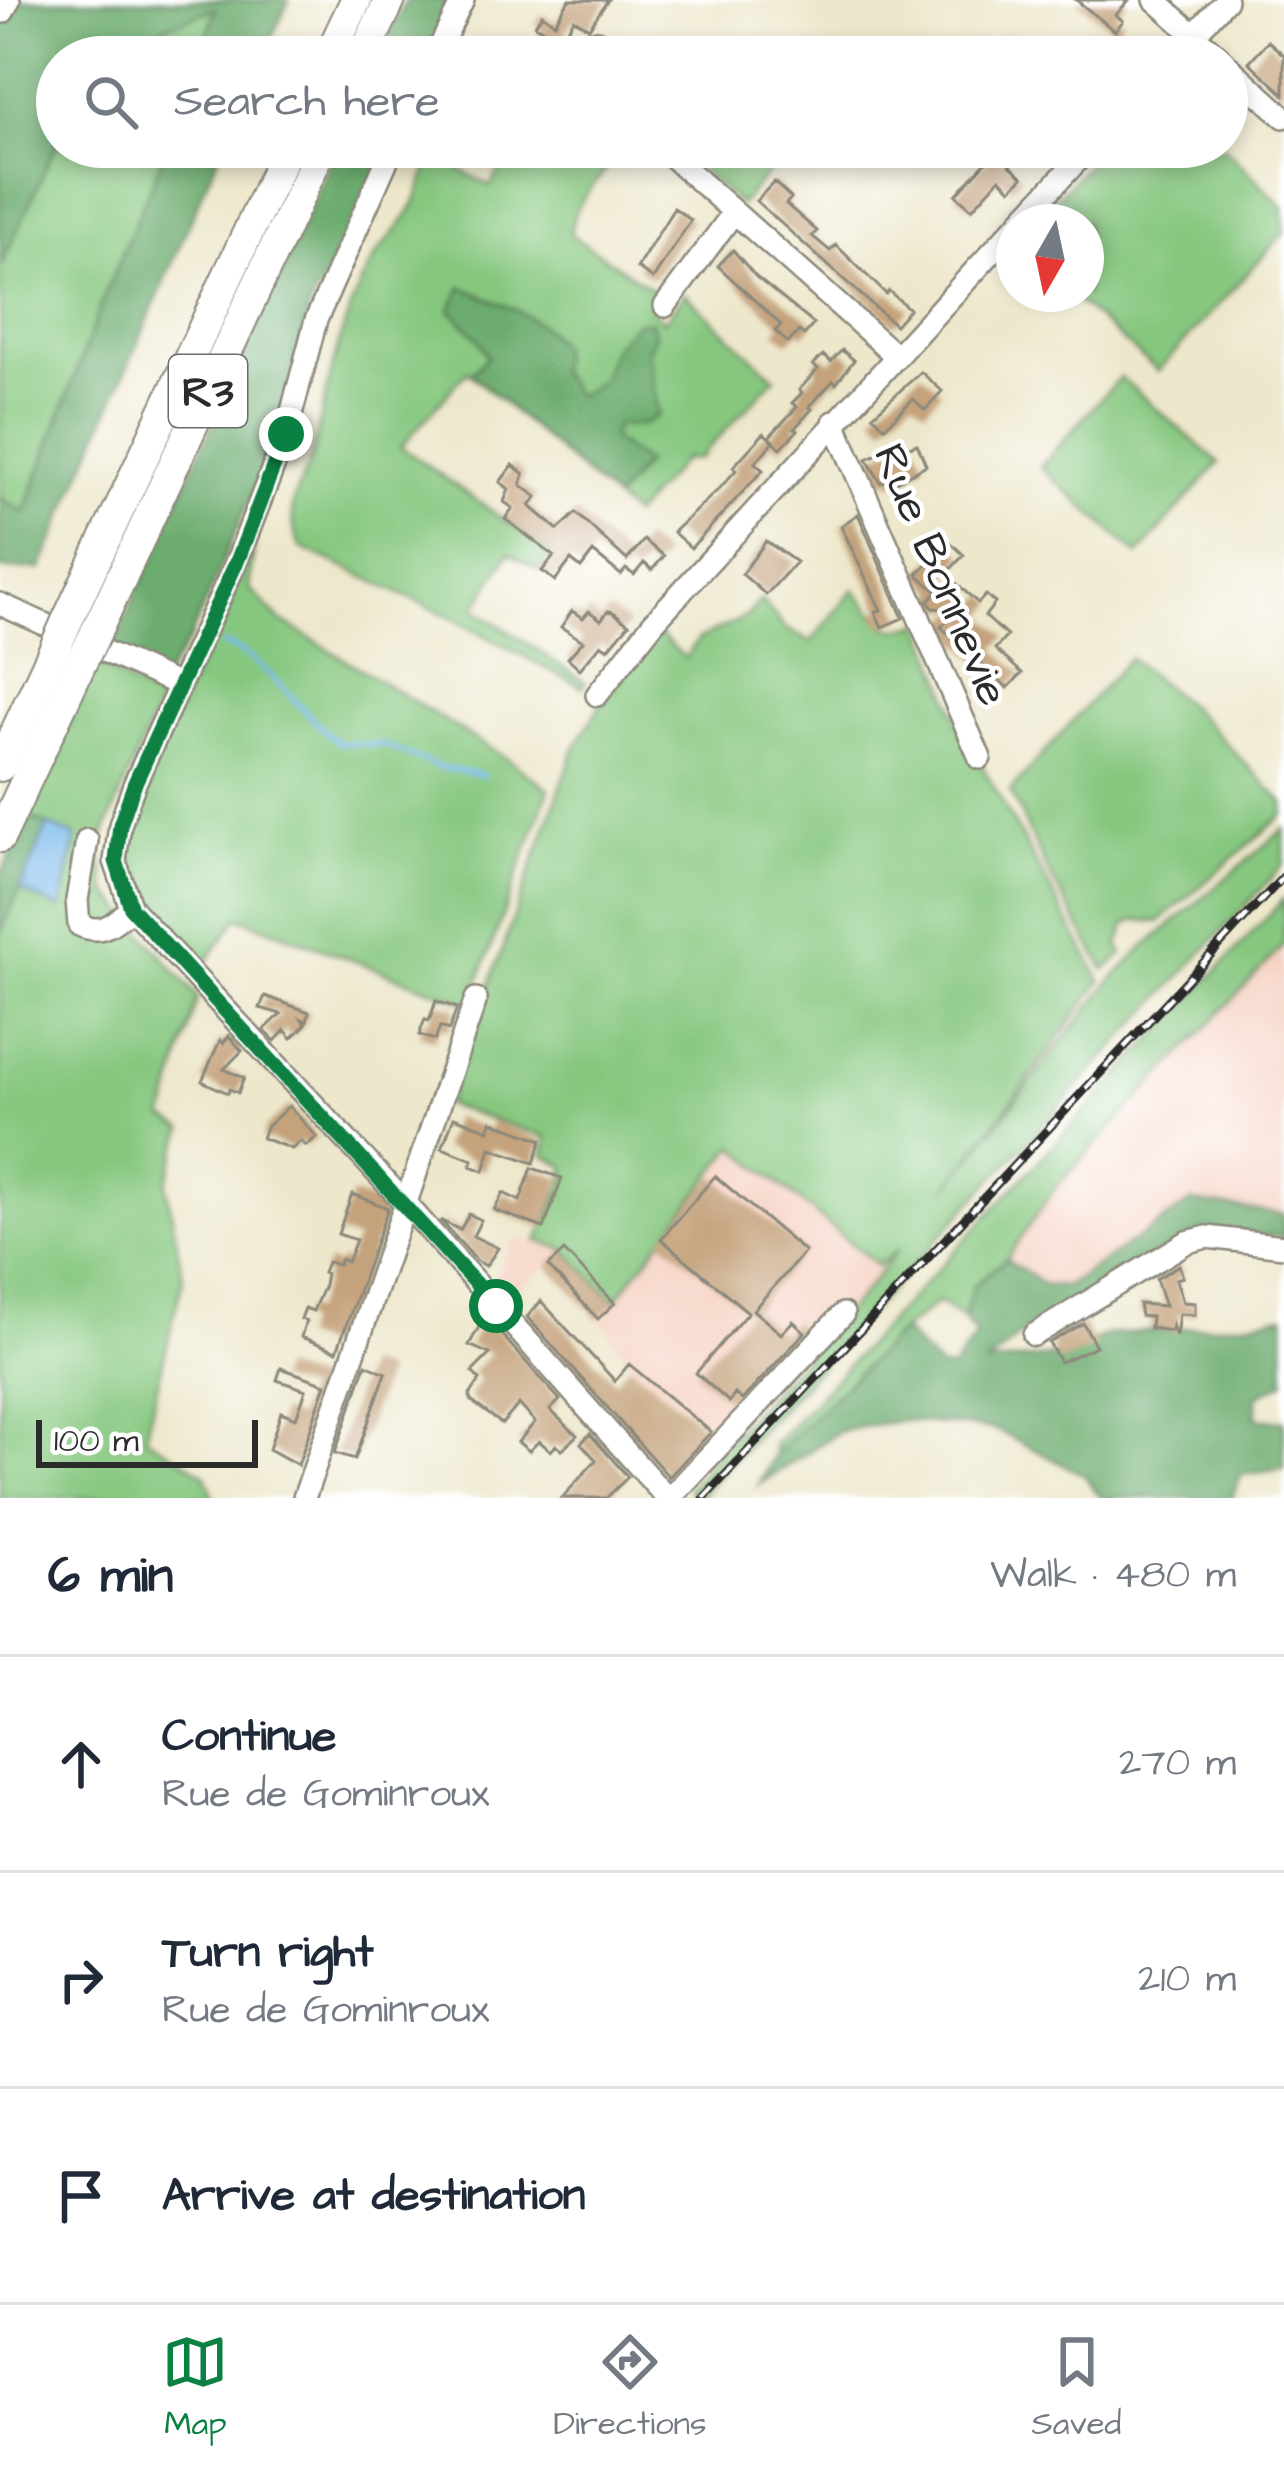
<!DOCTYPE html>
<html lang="en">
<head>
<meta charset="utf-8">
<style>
	:root { --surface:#fff; --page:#f6f6f7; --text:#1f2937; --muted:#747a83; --line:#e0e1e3; --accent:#0b8043 }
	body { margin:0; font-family:"Architects Daughter",sans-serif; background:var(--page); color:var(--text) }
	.compass { position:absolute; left:996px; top:204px; width:108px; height:108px; border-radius:50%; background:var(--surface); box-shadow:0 6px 18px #0003; rotate:189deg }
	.scale { position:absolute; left:36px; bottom:30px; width:222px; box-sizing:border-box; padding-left:12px; border:6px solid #2b2b2b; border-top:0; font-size:33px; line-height:42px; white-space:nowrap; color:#2b2b2b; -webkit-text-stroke:9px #fff; paint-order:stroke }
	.stop { position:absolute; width:36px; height:36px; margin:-27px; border:9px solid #0b8043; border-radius:50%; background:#fff }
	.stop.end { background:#0b8043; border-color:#fff; box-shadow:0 3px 12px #0008 }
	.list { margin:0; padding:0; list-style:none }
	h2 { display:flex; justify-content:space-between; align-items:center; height:156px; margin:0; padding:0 48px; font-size:51px }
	h2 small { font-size:39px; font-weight:400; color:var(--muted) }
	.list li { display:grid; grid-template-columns:78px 1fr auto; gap:36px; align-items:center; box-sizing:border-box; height:216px; padding:0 48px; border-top:3px solid var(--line) }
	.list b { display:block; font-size:45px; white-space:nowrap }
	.list p { margin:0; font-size:39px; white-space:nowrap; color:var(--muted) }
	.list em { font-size:39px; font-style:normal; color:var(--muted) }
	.icon { flex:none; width:66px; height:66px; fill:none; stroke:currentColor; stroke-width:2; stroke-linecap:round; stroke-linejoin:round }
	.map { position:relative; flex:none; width:1284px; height:1498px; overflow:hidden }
	.search { position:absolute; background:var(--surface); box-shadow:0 6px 18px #0003; left:36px; right:36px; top:36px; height:132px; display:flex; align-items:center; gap:30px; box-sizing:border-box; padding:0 42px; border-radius:66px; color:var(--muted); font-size:45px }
	.sheet { height:804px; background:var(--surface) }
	nav { display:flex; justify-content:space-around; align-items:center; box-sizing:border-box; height:168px; border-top:3px solid var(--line); background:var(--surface); font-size:33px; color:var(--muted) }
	nav a { display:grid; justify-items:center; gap:6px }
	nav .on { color:var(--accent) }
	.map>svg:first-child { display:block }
	.built { fill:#f6d2c3 }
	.green { fill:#86c77f; stroke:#587955; stroke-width:3 }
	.forest { fill:#6cac6e; stroke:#4c6c4c; stroke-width:3 }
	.water { fill:#7abaee; stroke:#52728c; stroke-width:3 }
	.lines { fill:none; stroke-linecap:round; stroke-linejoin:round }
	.stream { stroke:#7abaee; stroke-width:4.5 }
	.building { fill:#c4a27c }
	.minor-casing { stroke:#8c897b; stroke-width:26 }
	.highway-casing { stroke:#8c897b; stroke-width:34 }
	.minor { stroke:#fff; stroke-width:21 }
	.highway { stroke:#fff; stroke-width:30 }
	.rail-casing { stroke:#2b2b2b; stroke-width:9 }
	.rail { stroke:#fff; stroke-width:4.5; stroke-dasharray:14; stroke-linecap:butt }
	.highway-bridge-casing { stroke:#8c897b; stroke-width:34; stroke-linecap:butt }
	.highway-bridge { stroke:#fff; stroke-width:30 }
	.route { stroke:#0b8043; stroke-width:15 }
	.labels { text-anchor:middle; stroke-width:9; stroke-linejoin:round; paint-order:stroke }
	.shield { fill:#fff; stroke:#6b6b6b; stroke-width:3 }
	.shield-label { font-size:42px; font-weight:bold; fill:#2b2b2b }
	.street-label { font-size:45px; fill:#2b2b2b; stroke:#fff }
</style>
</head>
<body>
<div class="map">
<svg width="1284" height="1498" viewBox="0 0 1284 1498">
	<rect width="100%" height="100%" fill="#fff"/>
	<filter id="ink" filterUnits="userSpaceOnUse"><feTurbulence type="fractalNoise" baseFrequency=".00833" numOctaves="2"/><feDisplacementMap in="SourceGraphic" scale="24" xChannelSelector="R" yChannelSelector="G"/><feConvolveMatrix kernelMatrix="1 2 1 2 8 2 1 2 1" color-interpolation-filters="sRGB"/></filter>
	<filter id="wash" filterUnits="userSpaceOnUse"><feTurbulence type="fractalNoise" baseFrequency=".004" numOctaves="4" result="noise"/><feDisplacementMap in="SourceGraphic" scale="48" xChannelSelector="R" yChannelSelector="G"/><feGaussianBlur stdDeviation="2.7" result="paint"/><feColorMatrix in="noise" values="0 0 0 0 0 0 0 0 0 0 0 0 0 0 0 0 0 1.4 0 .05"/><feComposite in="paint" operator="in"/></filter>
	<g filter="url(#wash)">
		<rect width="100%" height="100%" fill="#ede7cb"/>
		<path class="built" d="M1284 945V1214L1191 1202 1065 1287 1045 1285 1006 1259 1055 1188Z
			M734 1146 883 1271 721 1437 630 1364 598 1317 548 1266 496 1306 487 1296 512 1240 548 1242 564 1249 615 1300 715 1176Z"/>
		<path class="green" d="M216 8 202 57H131L163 27Z
			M57 143V147H167L106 292 24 513 0 498V268Z
			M538 147H571L606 169C591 189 569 209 571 235L661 295 651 309 664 321 685 294 775 378 698 459 683 460 633 516 467 371 401 447 552 554 539 570 509 553 475 609 585 682 582 687 444 614 300 547C279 494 305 490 315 443 329 382 341 314 374 259 385 241 403 226 413 207 421 191 426 172 433 155L490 186 515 148 530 157Z
			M685 147H780L786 153 740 205 680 152Z
			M1104 147H1224L1284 207V233L1158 371 1068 294H1086V222H1034Z
			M1120 377 1219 463 1138 555 1040 467Z
			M254 547 249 588 279 619 509 760 549 789 470 1004 238 917 201 970C145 909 118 894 133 806Z
			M854 589 881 622 895 630 922 623 960 726 1101 981 946 1189 1108 984 1140 951 1284 829V864L699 1497 688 1489 742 1424 865 1291 899 1248 878 1266 734 1146 615 1301 564 1249 538 1241 565 1180V1166L544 1155 547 1137 446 1105 576 745 609 692 659 634 685 658 699 639 747 616 761 600 785 628 811 642Z
			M1129 658 1190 707 1284 803V814L1159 922 1136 920 1125 925 1119 946 1123 954 1105 970 1047 870 1010 791Z
			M94 667H103L159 701 100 845 107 891 198 997 164 1118 184 1129 166 1183 183 1278 145 1437 205 1474 214 1498H0V934L48 825 28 817Z
			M1284 899V945L1055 1188 1006 1259 973 1286 964 1319 938 1302 902 1330 774 1455 773 1445Z"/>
		<path class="forest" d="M0 0H289L263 57H202L215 9 163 27 131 57H57V143L0 268Z
			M406 0H460L434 57H379Z
			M167 147H222L41 569H0V498L25 513 106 292Z
			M337 147H390L309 308 271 450 190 638 164 678 111 649Z
			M462 287 520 312 544 328 560 347 558 372 577 396 600 382 614 346 637 322H651L655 335 648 350 658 415 643 425 616 426 611 439 645 463 615 500 471 374 488 356 478 338 450 310Z
			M28 817 48 825 0 934V876Z
			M1191 1202 1284 1214V1237L1203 1229 1035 1323 986 1364 1065 1355 1106 1335 1241 1323 1284 1315V1382L1257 1396V1418L1284 1421V1469L1241 1475 1232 1498H1101L1084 1475 994 1429 903 1420 840 1431 759 1484 774 1455 902 1330 939 1368 952 1369 976 1336 964 1319 973 1286 1006 1259 1044 1285 1065 1287Z"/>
		<path class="water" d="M48 825 76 837 61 909 20 890Z"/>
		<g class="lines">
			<path class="stream" d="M222 645C257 648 309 722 339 743L383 745 441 768 483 775"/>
		</g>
		<g id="blocks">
			<path class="building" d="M569 0H608L589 28 574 19 555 48 569 57H526L542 29 535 25 542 14 555 23Z
				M1076 0H1129L1116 15 1123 21 1115 31Z
				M1268 41 1284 55V94L1249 62Z
				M995 152 1023 177 1011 189 1000 178 972 209 956 195Z
				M774 182 791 198 786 204 817 231 812 236 830 251 836 245 886 294 889 291 909 309 895 325 756 201Z
				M674 208 691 220 653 279 637 268Z
				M733 250 756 277 814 324 804 335 799 331 788 343 775 331 781 325 718 266Z
				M842 350 854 360 836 384 833 381 809 407 812 409 795 428 798 430 781 448 769 437 797 407 792 403 802 393 799 390 818 369 813 365 823 355 831 362Z
				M921 372 942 391 925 410 913 399 885 427 873 415Z
				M764 433 773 442 755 463 763 470 691 548 673 532 720 488 736 470 733 467Z
				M904 442 907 448 917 444 926 465 891 485 888 479 881 483 867 459Z
				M513 465 524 474 521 485 537 497 530 506 558 530 576 513 627 560 644 540 664 556 652 570 644 563 634 575 626 569 621 575 593 552 581 568 571 560 555 581 542 571 554 556 505 519 513 508 504 502 509 489 500 482Z
				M858 514 903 618 882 627 875 612 881 610 841 526Z
				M766 541 796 562 766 595 742 574Z
				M950 542 964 555 946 574 978 603 986 595 995 603 985 616 1007 636 995 649 1022 673 1008 688 941 627 958 610 933 608 928 601 937 592 917 574Z
				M572 611 583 618 589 611 601 620 608 611 613 612 629 624 608 649 601 644 580 669 568 658 583 641 561 627Z
				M265 996 309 1012 307 1021 302 1019 306 1024 292 1038 285 1030 275 1041 264 1030 281 1014 260 1008Z
				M436 1001 457 1008 449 1030 440 1027 435 1040 419 1035 425 1019 429 1021Z
				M229 1036 242 1051 224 1069 244 1078 238 1093 230 1089 228 1093 202 1081 220 1040 223 1043Z
				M289 1106 317 1137 306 1146 301 1141 292 1149 262 1138 266 1127Z
				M454 1117 489 1130 491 1121 542 1140 534 1163 491 1148 484 1171 471 1166 473 1160 442 1148Z
				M532 1168 562 1178 544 1228 494 1210 503 1193 520 1201Z
				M715 1176 805 1252 753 1310 781 1334 793 1321 805 1332 742 1400 735 1394 729 1402 696 1373 748 1312 661 1239Z
				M352 1194 388 1208 337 1351 301 1337 306 1321 301 1319 305 1308 313 1311 324 1285 326 1273 323 1272 327 1262 338 1265 341 1259 347 1262 356 1240 338 1234Z
				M469 1214 481 1220 473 1236 498 1248 486 1266 477 1261 440 1220 460 1230Z
				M564 1251 615 1303 598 1319 548 1266Z
				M1179 1265 1183 1277 1176 1279 1183 1302 1195 1303V1315L1179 1314 1176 1336 1172 1325 1171 1331 1150 1328 1151 1317 1141 1316 1139 1304 1165 1306 1156 1279Z
				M541 1301 615 1381 629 1364 711 1432 669 1477 527 1317Z
				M485 1316 560 1400 550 1410 577 1435 562 1450 556 1445 551 1451 539 1441 529 1451 518 1442 535 1422 519 1404 502 1424 471 1401 470 1395 480 1380 472 1372 490 1354 469 1345Z
				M1083 1323 1096 1346 1060 1362 1049 1343Z
				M366 1364 386 1373 355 1459 335 1453Z
				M281 1368 326 1384 298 1465 269 1449 281 1412 296 1418 306 1390 277 1380Z
				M590 1434 628 1477 606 1498H562L596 1460 581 1443Z"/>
		</g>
	</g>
	<g filter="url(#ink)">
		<use href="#blocks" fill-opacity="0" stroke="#8c897b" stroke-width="3"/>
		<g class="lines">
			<defs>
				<path id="minor" d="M1155 0 1219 57
					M3 12 9 0
					M435 57 463 0
					M588 57 597 41
					M1174 57 1226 0
					M1227 65 1284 117
					M393 147 316 320 286 434 238 558 134 785 120 825 115 861 131 908 407 1205 667 1498
					M661 147 895 355
					M1020 222 1090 147
					M665 306 734 212
					M834 422 980 758
					M0 604 179 685
					M597 695 653 623 1014 228
					M87 840 77 900 79 925C102 936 115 923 131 908
					M1034 1335 1187 1242 1207 1237 1284 1246
					M304 1498 476 999
					M670 1498 843 1314"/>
				<path id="highway" d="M329 57 356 0
					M363 57 390 0
					M67 621 288 147
					M95 634 322 147
					M0 766 55 648
					M0 837 82 661"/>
			</defs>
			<use href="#minor" class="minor-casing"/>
			<use href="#highway" class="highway-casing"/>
			<use href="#minor" class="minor"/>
			<use href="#highway" class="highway"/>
			<defs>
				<path id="rail" d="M704 1498 1284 876"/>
			</defs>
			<use href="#rail" class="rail-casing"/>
			<use href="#rail" class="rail"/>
			<defs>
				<path id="highway-bridge" d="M55 648 67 621
					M82 661 95 634"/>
			</defs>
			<use href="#highway-bridge" class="highway-bridge-casing"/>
			<use href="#highway-bridge" class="highway-bridge"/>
		</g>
	</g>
	<g class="lines" filter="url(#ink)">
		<path class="route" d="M286 434 238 559 134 785 120 825 116 861 131 908 496 1306"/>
	</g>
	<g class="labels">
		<rect class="shield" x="169" y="355" width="78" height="72" rx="9"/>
		<g class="shield-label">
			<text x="208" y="406">R3</text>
		</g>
		<g class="street-label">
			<text transform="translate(943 574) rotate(67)" y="16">Rue Bonnevie</text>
		</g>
	</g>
</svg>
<svg class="compass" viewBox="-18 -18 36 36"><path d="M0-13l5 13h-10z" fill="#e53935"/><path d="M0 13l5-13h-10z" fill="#747a83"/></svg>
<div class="scale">100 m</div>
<div class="stop" style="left:496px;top:1306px"></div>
<div class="stop end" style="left:286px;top:434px"></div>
<div class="search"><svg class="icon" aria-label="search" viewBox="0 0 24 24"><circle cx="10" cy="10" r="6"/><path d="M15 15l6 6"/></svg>Search here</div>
</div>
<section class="sheet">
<h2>6 min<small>Walk · 480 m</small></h2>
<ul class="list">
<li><svg class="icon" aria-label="ahead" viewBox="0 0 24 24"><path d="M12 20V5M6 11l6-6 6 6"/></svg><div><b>Continue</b><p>Rue de Gominroux</p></div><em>270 m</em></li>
<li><svg class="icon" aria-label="right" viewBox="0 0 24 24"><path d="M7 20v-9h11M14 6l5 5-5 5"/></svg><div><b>Turn right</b><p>Rue de Gominroux</p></div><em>210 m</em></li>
<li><svg class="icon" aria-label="arrive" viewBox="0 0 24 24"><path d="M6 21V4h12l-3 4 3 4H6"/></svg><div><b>Arrive at destination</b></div></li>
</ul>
</section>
<nav>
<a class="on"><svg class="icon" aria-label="map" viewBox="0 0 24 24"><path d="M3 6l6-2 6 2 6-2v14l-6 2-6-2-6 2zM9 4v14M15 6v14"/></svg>Map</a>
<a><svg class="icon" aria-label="directions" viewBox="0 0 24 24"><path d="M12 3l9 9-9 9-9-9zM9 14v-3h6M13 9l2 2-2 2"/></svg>Directions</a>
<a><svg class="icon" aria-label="saved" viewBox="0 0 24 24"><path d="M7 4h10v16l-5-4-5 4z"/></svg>Saved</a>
</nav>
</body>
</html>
